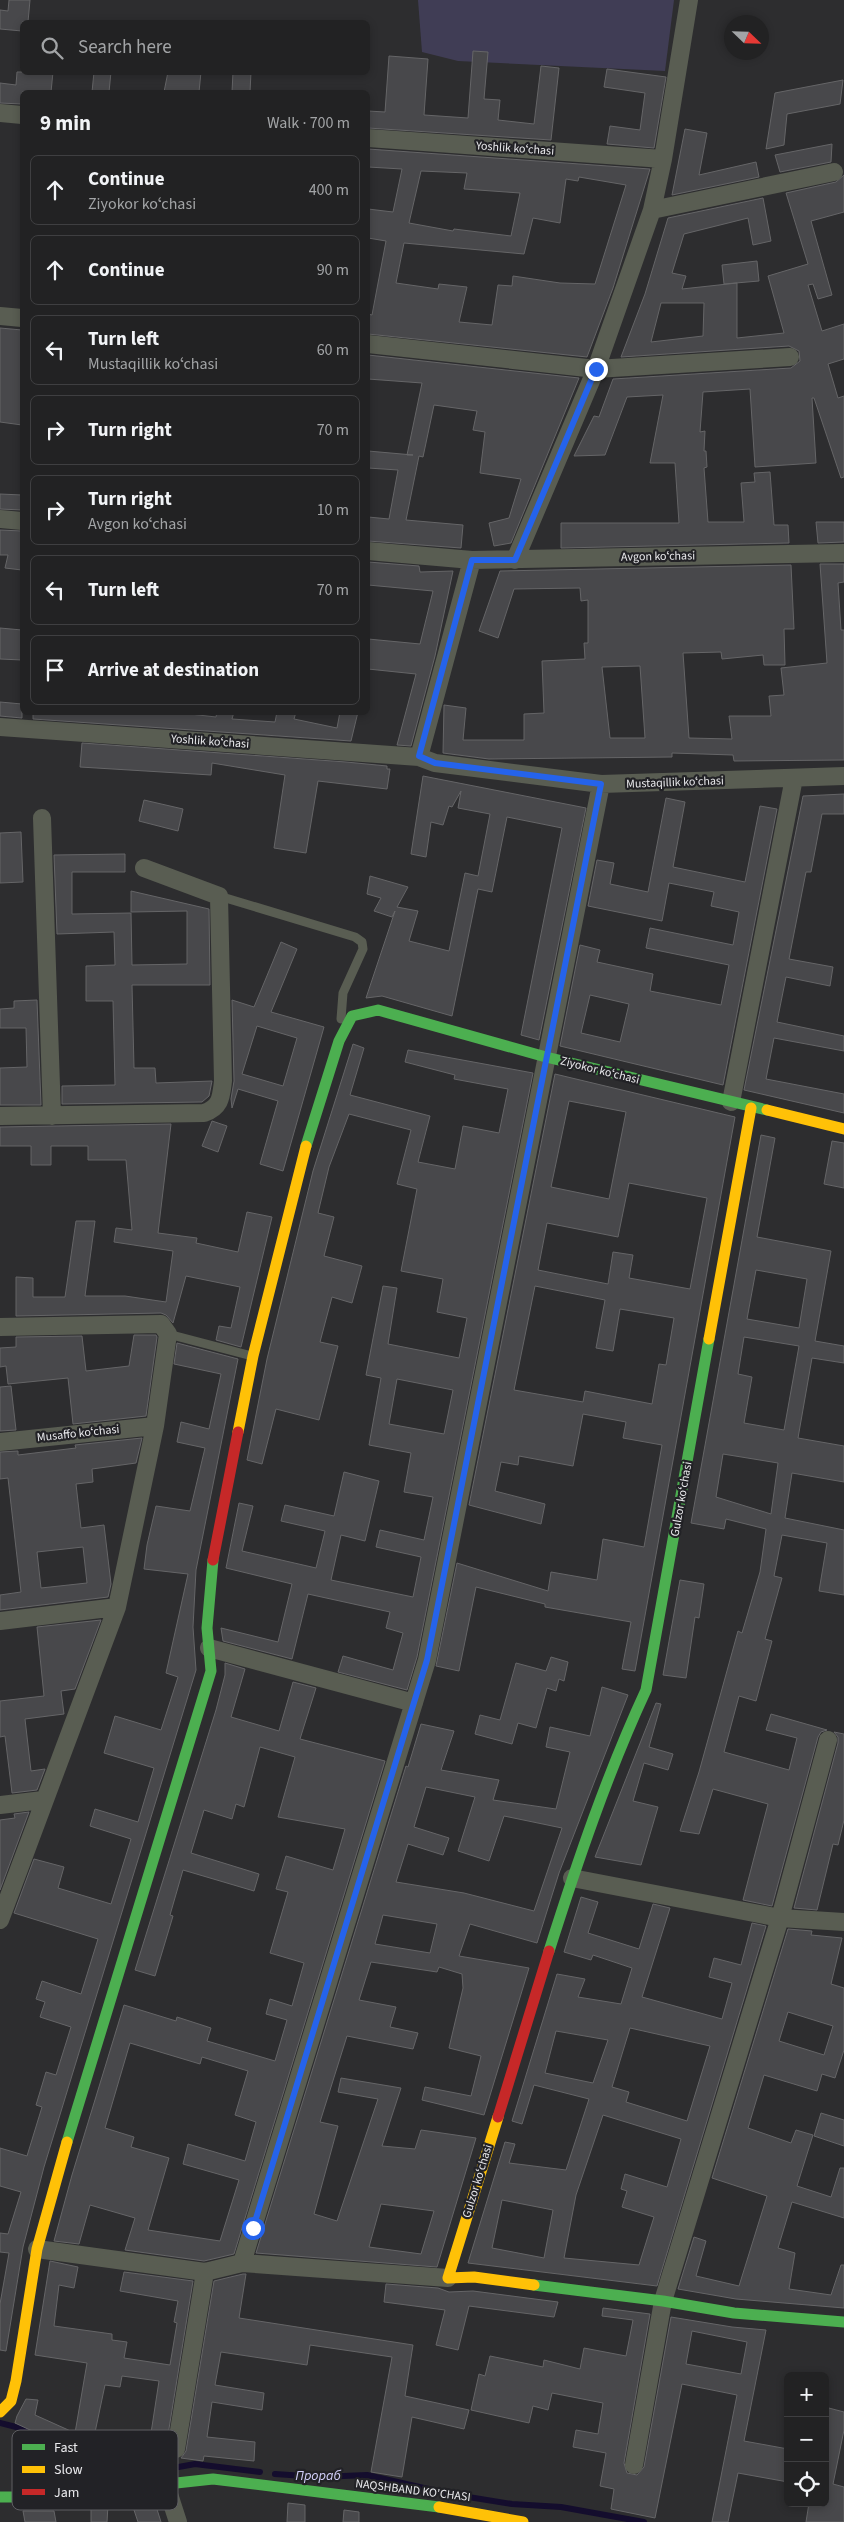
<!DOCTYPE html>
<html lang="en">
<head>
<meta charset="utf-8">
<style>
	:root { --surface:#222223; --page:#2e2f30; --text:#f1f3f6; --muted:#a2a4a6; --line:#3f3f41 }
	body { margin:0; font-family:"Source Sans 3",sans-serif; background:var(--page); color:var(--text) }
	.controls { position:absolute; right:15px; bottom:15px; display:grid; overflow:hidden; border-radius:8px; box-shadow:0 2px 8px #0003 }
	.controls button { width:45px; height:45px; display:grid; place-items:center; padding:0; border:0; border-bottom:1px solid var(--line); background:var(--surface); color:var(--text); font:25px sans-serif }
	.compass { position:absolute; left:724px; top:15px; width:45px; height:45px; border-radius:50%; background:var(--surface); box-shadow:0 2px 8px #0003; rotate:113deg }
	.stop { position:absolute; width:15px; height:15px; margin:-11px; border:4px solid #2563eb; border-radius:50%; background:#fff }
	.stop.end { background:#2563eb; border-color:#fff; box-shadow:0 1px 5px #0008 }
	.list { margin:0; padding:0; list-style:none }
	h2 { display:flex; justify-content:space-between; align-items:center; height:65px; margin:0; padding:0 20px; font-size:21px }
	h2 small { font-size:16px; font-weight:400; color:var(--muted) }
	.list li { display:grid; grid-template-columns:32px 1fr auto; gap:15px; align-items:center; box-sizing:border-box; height:70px; margin:0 10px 10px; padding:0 10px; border:1px solid var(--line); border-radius:8px }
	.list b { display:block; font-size:19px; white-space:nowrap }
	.list p { margin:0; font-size:16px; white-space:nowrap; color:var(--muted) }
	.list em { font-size:16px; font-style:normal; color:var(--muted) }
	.icon { flex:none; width:28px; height:28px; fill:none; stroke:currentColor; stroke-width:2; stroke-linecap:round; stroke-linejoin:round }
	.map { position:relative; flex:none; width:844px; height:2522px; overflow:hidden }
	.search { position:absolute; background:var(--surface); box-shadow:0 2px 8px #0003; left:20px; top:20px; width:350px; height:55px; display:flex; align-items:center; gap:12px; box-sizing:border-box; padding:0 18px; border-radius:8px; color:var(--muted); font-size:19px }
	.panel { position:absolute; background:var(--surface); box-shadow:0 2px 8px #0003; left:20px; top:90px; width:350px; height:625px; border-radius:8px }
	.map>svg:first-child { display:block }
	.green { fill:#403d55 }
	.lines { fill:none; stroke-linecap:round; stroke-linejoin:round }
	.stream { stroke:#140d2d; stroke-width:6 }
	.building { fill:#48484b; stroke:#656567; fill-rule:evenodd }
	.lane { stroke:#595d52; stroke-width:9 }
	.street { stroke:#595d52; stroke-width:18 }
	.fast { stroke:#4caf50; stroke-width:11 }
	.slow { stroke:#ffc107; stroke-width:11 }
	.jam { stroke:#c62828; stroke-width:11 }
	.route { stroke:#2563eb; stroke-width:6 }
	.labels { text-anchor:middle; stroke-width:4.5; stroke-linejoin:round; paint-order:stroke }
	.street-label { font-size:12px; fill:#eaeaed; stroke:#222226 }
	.water-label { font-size:14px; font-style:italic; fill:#d1cef8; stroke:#222226 }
	.key { fill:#222226; stroke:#5e5e62; stroke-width:1 }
	.key-label { font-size:14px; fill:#eaeaed }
</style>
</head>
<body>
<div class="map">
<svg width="844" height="2522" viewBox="0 0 844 2522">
	<rect width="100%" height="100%" fill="#2d2d2f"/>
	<path class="green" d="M418 0H674L665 71 458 61 422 52Z"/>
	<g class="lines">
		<path class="stream" d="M0 2423 24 2429 48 2443
			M68 2454 88 2466 140 2474 195 2464 260 2472
			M275 2474 319 2477 367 2475 450 2494 512 2504 561 2507 644 2522"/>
	</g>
	<path class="building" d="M9 0H30L28 22H22V31L0 29V10L8 11Z
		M473 51 488 52 484 99 500 100 498 120 534 124 541 66 559 68 551 140 368 128V111L385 112 389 56 428 59 424 115 468 118Z
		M607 69 666 77 654 148 607 144 610 126 640 130 645 93 604 87Z
		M17 72H53L51 92H22V104L0 103V83L16 85Z
		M94 72H111L109 92H92Z
		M168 72H201L199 92H164Z
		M233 72H251L250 92H232Z
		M843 80 840 104 787 114 784 145 766 149 775 93Z
		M685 129 707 133 699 175 756 162 759 177 672 195Z
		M832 144 831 162 780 172 775 155Z
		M368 149 650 169 613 288 587 357 368 334V314L372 315 386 241 368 238V209L393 212 402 169 368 167ZM421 171 467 173 464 189 520 193 511 236 454 229 453 231 409 223ZM579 177 626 185 595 284 560 283 513 276 512 286 498 285 492 325 459 322 467 287 439 284 438 289 396 283 404 243 524 254 533 218 560 223 566 179 578 181Z
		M844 175V212L811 221 832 295 818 299 813 284 808 285 822 331 844 324V359L828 364 838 398 844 396V477L841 478 814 398H812L816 463 755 467 750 389 703 392 700 432 705 431 704 451H706L707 467 704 468 708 522H744L741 483 755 482 754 473 770 472 774 525H788L789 543 561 548V523H679L675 463H650L663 395 627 397 605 455 574 456 594 416 599 417 613 379 791 368 800 361 799 351 789 346 621 357 645 294 668 218 763 198 771 241 753 245 748 218 684 234 672 273 686 276 682 289 737 283V338L784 333 768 276 808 264 786 193 836 182ZM661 303H704L703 336 651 342Z
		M757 261 759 281 724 284 722 265Z
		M0 328 22 330V425L0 422Z
		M368 355 579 378 511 543 494 546 489 523 509 518 521 479 480 473 485 432 473 430 477 411 434 405 423 457 419 456 406 520 463 525 461 548 368 541V517L389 519 398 470 368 468V451L413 455H407L422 383 368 379Z
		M0 494 22 495V510L0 509Z
		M816 522H844V542L818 543Z
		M0 530 22 531V570L5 568 8 555H0Z
		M368 562 419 566 420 572 453 571 435 656 411 746 397 745 416 674 368 669V639L420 644 433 591 368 585Z
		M820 564H844V582L838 583 841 630H844V760L734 761 733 755 672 753V757L489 759 443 753 444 705 466 708 463 740H524V714L544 713 542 661 585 659 584 643H588V600L581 601 580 588 514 589 498 638 479 631 500 571 791 565 794 629H784L785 665H764L763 655 722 659 721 652 683 653 689 738 732 739 729 716H771L769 696 784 695 781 668 827 663ZM640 666 645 738H610L602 667Z
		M0 628 22 630V660L0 659Z
		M0 702 22 704V718L0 716Z
		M33 712H172L216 717 217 712H234L232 719 275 722 277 712H296L294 719 337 728 340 712H358L351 741 33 719Z
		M82 743 346 762 387 766V769H390L387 789 318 781 306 853 274 848 285 775 212 763 211 775 80 767Z
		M423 776 586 808 539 1040 521 1035 562 828 507 817 492 892 478 889 452 1016 382 996 366 998 395 911 392 917 374 911 381 898 367 894 370 876 408 887 397 907 418 911 409 941 449 951 465 873 478 876 490 814 458 808 461 791 452 807 449 806 443 825 431 822 426 857 411 854Z
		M844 794V814H822L811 872H806L789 959 833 967 830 986 786 977 777 1022 844 1036V1051L774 1038 766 1079 844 1094V1113L744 1090 803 796Z
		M666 798 685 802 673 867 745 882 760 806 777 809 723 1085 560 1046 580 945 600 950 597 962 653 974 650 991 721 1005 729 965 646 948 650 928 733 945 739 912 711 906 714 892 669 883 662 921 588 906 597 860 614 863 610 884 648 892ZM590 995 629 1004 620 1042 581 1033Z
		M144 800 183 809 178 831 139 821Z
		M21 832 23 882 0 883V833Z
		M125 854V872H72V914L131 913 132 965 187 964V911L131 912V891L209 909 210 985H132L134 1068H155L156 1083 212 1081 209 1096 202 1102 62 1104V1086L115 1085 113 1001H86V966L115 965 114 932 57 934 54 855Z
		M281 942 297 949 271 1012 324 1027 283 1171 260 1164 278 1101 238 1089 232 1108 231 1099 234 1081 232 1000 254 1007ZM257 1026 297 1038 283 1086 242 1074Z
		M37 1000 41 1105H0V1068L27 1067 26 1028H0V1009L14 1008V1001Z
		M353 1044 364 1048 350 1095 430 1116 418 1162 455 1169 463 1126 499 1133 508 1089 454 1079 455 1075 405 1062 408 1050 533 1073 417 1657 407 1690 338 1672 343 1656 393 1670 403 1633 386 1628 390 1612 308 1594 292 1659 223 1641 221 1628 278 1642 292 1584 226 1568 239 1503 253 1506 242 1551 316 1568 325 1531 281 1521 285 1505 334 1516 344 1472 379 1481 365 1541 341 1535 331 1580 413 1597 421 1557 376 1547 380 1530 424 1540 433 1497 404 1492 411 1453 369 1445 381 1378 366 1375 383 1286 397 1288 388 1344 459 1358 467 1318 437 1312 443 1279 401 1271 417 1189 397 1184 411 1130 349 1114 329 1167 318 1213 334 1217 324 1256 362 1266 352 1303 332 1297 320 1342 338 1346 319 1420 276 1409 262 1464 247 1460 267 1359 313 1171ZM397 1379 453 1390 444 1434 389 1424Z
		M555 1074 735 1117 635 1671 622 1669 631 1622 545 1607V1604L476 1587 459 1671 436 1666 457 1563 548 1591 551 1572 597 1580 603 1539 644 1547 662 1445 623 1438 626 1422 583 1414 573 1466 519 1456 518 1465 501 1462 495 1491 545 1504 541 1524 469 1505ZM569 1101 626 1112 609 1199 551 1187ZM629 1183 707 1198 690 1289 629 1278 633 1255 613 1252 608 1284 538 1270 547 1223 618 1237ZM535 1286 605 1300 596 1348 613 1351 620 1309 674 1318 666 1365 659 1364 652 1404 585 1391 583 1402 514 1390Z
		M212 1121 227 1126 218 1152 202 1146Z
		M171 1124 158 1233 197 1238 196 1243 238 1252 247 1212 272 1217 241 1347 216 1340 219 1326 231 1328 240 1287 186 1276 173 1323 166 1315 161 1313 16 1316V1277L33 1278V1297H65L76 1221H95L85 1296H125L166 1302 173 1251 114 1242 116 1228 132 1230 126 1160H88V1146H51V1165H31V1146H0V1127Z
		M761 1135 775 1138 757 1237 831 1251 815 1341 844 1346V1363L812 1358 798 1438 844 1446V1482L792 1473 785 1518 844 1530V1595L819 1591 827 1543 782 1535 774 1576 782 1578 765 1639 772 1641 756 1701 739 1696 724 1752 789 1770 797 1738 766 1730 771 1714 827 1730 821 1732 818 1737 772 1906 743 1900 768 1804 713 1789 699 1834 680 1831 699 1772 738 1631 742 1633 760 1572 766 1529 726 1519 724 1529 691 1523ZM756 1270 807 1279 799 1328 747 1319ZM744 1337 799 1346 784 1430 744 1423 752 1377 738 1374ZM723 1454 778 1463 771 1514 716 1497Z
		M832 1141 844 1143V1188L824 1184Z
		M134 1335H156L157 1337 146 1416 73 1424 68 1378 8 1384 6 1366 0 1367V1348L16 1347V1337L82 1336 86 1371 129 1366Z
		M177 1343 238 1359 196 1570 193 1627 196 1670 44 2167 23 2247 6 2351 0 2350V2304L9 2253 0 2252V2233L8 2234 21 2192 0 2186V2148L27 2156 42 2107 36 2105 46 2072 56 2075 71 2027 40 2017 45 2002 36 1999 42 1981 81 1994 98 1939 14 1913 34 1859 64 1867 58 1888 111 1904 131 1839 90 1826 95 1809 138 1822 154 1768 104 1753 115 1716 161 1730 178 1677 166 1673 188 1574 144 1569 147 1545 156 1506 190 1511 205 1448 177 1442 181 1422 209 1429 221 1374 174 1364Z
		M11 1386 16 1430 0 1431V1387Z
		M142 1438 136 1463 92 1469 93 1482 76 1484 81 1528 104 1525 111 1584 108 1597 0 1610V1595L21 1592 8 1478 0 1479V1452L18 1451V1455L76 1448 75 1445ZM83 1547 87 1583 41 1588 37 1552Z
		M680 1580 704 1584 699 1618 695 1617 686 1678 663 1675Z
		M101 1620 75 1689 61 1691 64 1714 25 1719 31 1771 45 1769 37 1790 12 1793 5 1736 0 1737V1701L44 1696 37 1627Z
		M551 1657 568 1662 564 1681 559 1679 556 1691 547 1688 536 1728 518 1723 512 1744 475 1734 480 1715 500 1720 516 1663 546 1671Z
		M225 1663 245 1669 231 1717 279 1731 293 1682 316 1688 300 1739 385 1761 234 2254 204 2261 125 2250 135 2218 90 2205 79 2244 54 2241 72 2175 124 2005 176 2021 177 2017 211 2028 207 2041 275 2061 287 2020 266 2014 270 1999 292 2006 304 1963 270 1953 288 1892 276 1889 286 1856 333 1870 345 1829 278 1817 295 1757 260 1747 244 1807 236 1804 232 1819 204 1810 191 1853 259 1874 254 1891 183 1870 170 1915 173 1916 155 1976 135 1970 216 1710 225 1675ZM130 2043 200 2064 202 2057 248 2071 235 2115 256 2122 245 2161 188 2144 183 2164 239 2180 220 2241 148 2230 169 2158 131 2147 134 2137 105 2128Z
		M602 1687 628 1695 559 1873 537 1943 470 1924 459 1956 529 1968 484 2115 422 2100 425 2087 471 2096 481 2056 449 2048 463 1988 462 1974 439 1967 437 1972 371 1962 359 2000 396 2007 390 2027 418 2033 413 2049 347 2036 320 2122 338 2126 314 2214 337 2221 378 2099 338 2092 341 2078 401 2088 382 2146 415 2149 421 2130 476 2138 437 2267 256 2253 406 1766 408 1767 421 1724 454 1731 441 1770 499 1780 493 1800 556 1809 570 1752 546 1747 550 1727 590 1736ZM426 1787 475 1797 458 1851 489 1861 504 1816 562 1828 534 1911 464 1893 396 1882 408 1844 443 1855 449 1838 414 1827ZM383 1915 437 1924 430 1953 375 1944ZM381 2204 434 2211 421 2254 369 2247Z
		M656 1703 661 1704 649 1747 673 1754 668 1770 644 1763 633 1801 658 1807 641 1865 595 1857Z
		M834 1732 844 1734V1820L838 1845 833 1844 817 1910 794 1908 838 1743V1737Z
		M29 1812 0 1890V1820L15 1818 14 1814Z
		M581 1897 598 1902 588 1933 639 1949 653 1904 670 1908 642 1997 722 2019 732 1983 709 1977 714 1958 741 1965 752 1923 766 1926 657 2286 468 2263 505 2142 515 2144 509 2163 566 2170 589 2099 534 2085 522 2124 512 2121 557 1974 585 1979 578 1997 621 2004 632 1968 593 1955 591 1960 564 1952ZM630 2028 710 2046 687 2121 626 2102 629 2092 612 2087ZM556 2031 608 2040 593 2083 545 2073ZM603 2115 681 2139 667 2187 625 2174 621 2189 627 2191 622 2207 654 2217 639 2265 564 2258 576 2195ZM502 2200 553 2210 544 2258 492 2248Z
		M788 1929 812 1931 811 1935 842 1938 831 1984 844 1988V2050L835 2078 822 2074 817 2091 764 2075 748 2128 791 2143 796 2130 813 2135 797 2186 831 2197 840 2168H844V2218L792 2202 778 2248 795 2253 789 2289 831 2295 841 2265H844V2308L736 2299 678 2289 694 2237 706 2241 696 2276 739 2286 767 2196 712 2178ZM788 2012 833 2026 824 2055 779 2041Z
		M821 2113 844 2120V2146L814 2136Z
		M50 2261 78 2267 74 2288 59 2285 54 2326 112 2334V2340L127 2342 124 2358 170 2365 177 2323 174 2322 178 2301 120 2291 124 2272 193 2281 166 2447 168 2456 163 2455 162 2462 147 2459 159 2381 122 2376 120 2387 105 2385 94 2437 134 2445 128 2474H122L112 2442 110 2462 76 2456 62 2481 30 2483 43 2436 15 2423 17 2416 26 2399 38 2400 35 2415 75 2433 87 2363 35 2355Z
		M243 2274H246L239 2318 413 2345 405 2396 469 2410 464 2429 412 2417 402 2477 371 2472 392 2357 310 2345 307 2365 221 2352 215 2385 264 2393 262 2410 212 2402 207 2437 255 2442 254 2461 204 2456 203 2461 181 2458 186 2451 214 2281Z
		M386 2284 438 2288 449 2292 473 2291 558 2302 554 2317 469 2306 458 2350 436 2345 445 2310 384 2302Z
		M603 2308 650 2314 624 2463 627 2473 637 2475 644 2467 671 2317 732 2327 766 2330 744 2441 788 2449V2482L738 2473 728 2522H712L737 2395 682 2384 655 2518 611 2509 614 2489 600 2486 606 2453 573 2447 576 2430 598 2434 603 2403 552 2393 548 2410 533 2406 529 2423 471 2410 479 2374 485 2376 490 2356 543 2367 544 2360 580 2369 584 2348 626 2356 633 2320 602 2316ZM692 2331 747 2342 741 2374 686 2364Z
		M825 2407 844 2412V2430L833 2484 844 2487V2522H806L809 2503H825Z
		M155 2503 161 2522H138L133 2507Z
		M288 2503 305 2505V2522H287Z
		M108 2505 107 2522H91V2507Z
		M344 2510 359 2512V2522H343Z
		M23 2511H54L56 2522H25Z"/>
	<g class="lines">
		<path class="lane" d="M219 896 355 937 362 942 363 949 343 993 341 1019
			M168 1334 252 1356"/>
		<path class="street" d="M0 113 22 115
			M368 138 663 159
			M652 210 834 172
			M0 316 22 318
			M368 344 596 369 790 357
			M0 519 22 521
			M368 551 472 560 844 553
			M515 560 596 369 652 210 663 159 689 0
			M0 727 419 757 435 763 601 784 844 776
			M419 757 472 560
			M42 818 52 1116
			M731 1102 794 778
			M0 1116 204 1113C221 1107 221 1097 223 1081L219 896 144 868
			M0 1327 161 1324 168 1334 155 1426 117 1607 0 1920
			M0 1442 155 1426
			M0 1621 117 1607
			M209 1648 414 1703
			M0 1805 43 1800
			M572 1878 780 1918 844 1922
			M37 2249 205 2272
			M242 2263 427 1660 601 784
			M176 2449 205 2272 242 2263 448 2278
			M634 2465 663 2301 780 1918 828 1740
			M166 2485 178 2522"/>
		<path class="fast" d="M306 1146 339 1041 352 1016 378 1010 546 1057 767 1110
			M549 1951C577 1863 607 1774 646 1690L709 1339
			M67 2142 211 1671 207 1628 213 1560
			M534 2285 663 2301 734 2313 844 2322
			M0 2497H48L213 2479 439 2507"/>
		<path class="slow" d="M767 1110 844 1129
			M709 1339 751 1108
			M238 1432 253 1356 306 1146
			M498 2117 448 2278 474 2277 534 2285
			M0 2412 11 2401 16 2381 37 2249 67 2142
			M439 2507 523 2522"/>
		<path class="jam" d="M213 1560 238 1432
			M498 2117 549 1951"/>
	</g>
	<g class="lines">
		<path class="route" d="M253 2228 427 1660 601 784 435 763 419 756 472 560H515L596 369"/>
	</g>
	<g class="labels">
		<g class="street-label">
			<text transform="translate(515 148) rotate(4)" y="4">Yoshlik koʻchasi</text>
			<text transform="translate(658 556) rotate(-1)" y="4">Avgon koʻchasi</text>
			<text transform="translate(210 741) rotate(4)" y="4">Yoshlik koʻchasi</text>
			<text transform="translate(675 782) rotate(-2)" y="4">Mustaqillik koʻchasi</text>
			<text transform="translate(600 1070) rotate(14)" y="4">Ziyokor koʻchasi</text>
			<text transform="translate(78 1433) rotate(-6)" y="4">Musaffo koʻchasi</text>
			<text transform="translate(681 1499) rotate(-80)" y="4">Gulzor koʻchasi</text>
			<text transform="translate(477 2181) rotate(-73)" y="4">Gulzor koʻchasi</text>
			<text transform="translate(413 2490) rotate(7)" y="4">NAQSHBAND KO'CHASI</text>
		</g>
		<g class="water-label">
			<text x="318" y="2480">Прораб</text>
		</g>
	</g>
	<rect x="12" y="2430" width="166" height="80" rx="8" class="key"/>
	<rect x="22" y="2444" width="23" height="6" fill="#4caf50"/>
	<rect x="22" y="2466" width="23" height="7" fill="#ffc107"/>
	<rect x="22" y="2489" width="23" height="6" fill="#c62828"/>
	<g class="key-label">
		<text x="54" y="2452">Fast</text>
		<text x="54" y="2474">Slow</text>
		<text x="54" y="2497">Jam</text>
	</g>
</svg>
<div class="controls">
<button>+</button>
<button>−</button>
<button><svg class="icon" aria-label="locate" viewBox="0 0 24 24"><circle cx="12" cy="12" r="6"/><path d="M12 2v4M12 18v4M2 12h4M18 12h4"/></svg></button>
</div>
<svg class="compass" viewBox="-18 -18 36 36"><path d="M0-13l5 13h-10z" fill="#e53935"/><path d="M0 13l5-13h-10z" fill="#a2a4a6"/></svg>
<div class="stop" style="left:253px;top:2228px"></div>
<div class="stop end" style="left:596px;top:369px"></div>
<div class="search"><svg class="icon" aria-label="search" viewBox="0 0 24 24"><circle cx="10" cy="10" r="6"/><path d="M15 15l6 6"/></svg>Search here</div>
<section class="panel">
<h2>9 min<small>Walk · 700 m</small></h2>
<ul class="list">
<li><svg class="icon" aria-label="ahead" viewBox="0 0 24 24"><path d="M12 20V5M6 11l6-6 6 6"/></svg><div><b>Continue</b><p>Ziyokor koʻchasi</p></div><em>400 m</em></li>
<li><svg class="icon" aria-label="ahead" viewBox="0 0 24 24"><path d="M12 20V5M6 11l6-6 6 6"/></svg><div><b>Continue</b></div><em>90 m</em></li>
<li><svg class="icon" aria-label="left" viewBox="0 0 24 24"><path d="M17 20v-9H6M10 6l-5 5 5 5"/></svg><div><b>Turn left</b><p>Mustaqillik koʻchasi</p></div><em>60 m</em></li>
<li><svg class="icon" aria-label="right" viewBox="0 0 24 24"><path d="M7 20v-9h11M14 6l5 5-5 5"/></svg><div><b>Turn right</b></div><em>70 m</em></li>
<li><svg class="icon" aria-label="right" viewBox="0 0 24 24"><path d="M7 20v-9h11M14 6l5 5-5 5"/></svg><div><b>Turn right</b><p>Avgon koʻchasi</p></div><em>10 m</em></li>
<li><svg class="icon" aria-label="left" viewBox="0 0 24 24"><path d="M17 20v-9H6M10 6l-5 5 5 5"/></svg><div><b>Turn left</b></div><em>70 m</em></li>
<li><svg class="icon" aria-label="arrive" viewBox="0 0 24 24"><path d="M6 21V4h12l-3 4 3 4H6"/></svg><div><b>Arrive at destination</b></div></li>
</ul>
</section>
</div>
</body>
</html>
